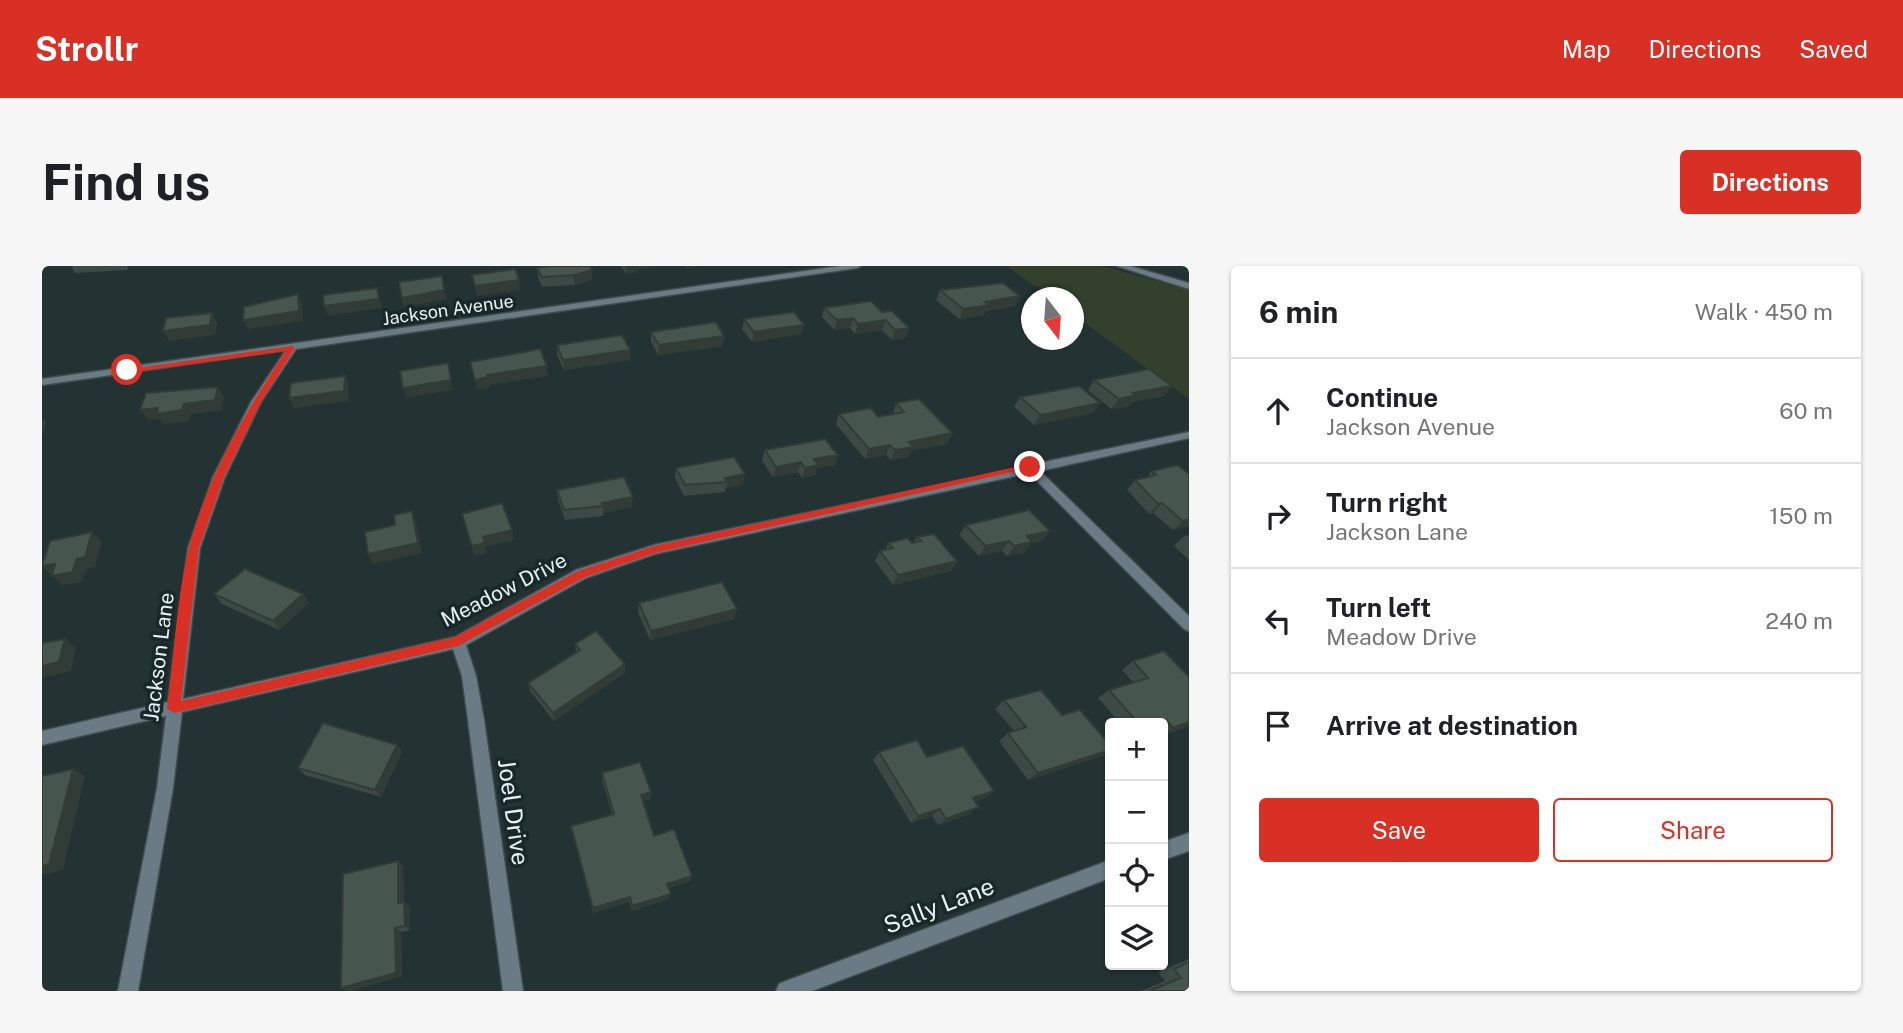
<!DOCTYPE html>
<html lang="en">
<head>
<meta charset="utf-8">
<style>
	:root { --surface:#fff; --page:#f6f6f6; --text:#202124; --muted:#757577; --line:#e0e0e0; --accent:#d93025 }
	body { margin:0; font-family:"Public Sans",sans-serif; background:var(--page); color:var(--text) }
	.controls { position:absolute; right:21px; bottom:21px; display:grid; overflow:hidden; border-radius:7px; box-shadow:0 2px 5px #0004 }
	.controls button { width:63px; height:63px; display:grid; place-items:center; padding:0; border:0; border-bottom:2px solid var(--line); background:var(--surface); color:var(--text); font:35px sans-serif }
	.compass { position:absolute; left:979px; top:21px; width:63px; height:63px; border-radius:50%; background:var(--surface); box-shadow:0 2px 5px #0004; rotate:163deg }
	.stop { position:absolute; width:21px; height:21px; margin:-16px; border:5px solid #d93025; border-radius:50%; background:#fff }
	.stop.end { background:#d93025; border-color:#fff; box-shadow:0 2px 7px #0008 }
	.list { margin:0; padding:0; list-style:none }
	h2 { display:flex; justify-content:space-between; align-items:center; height:91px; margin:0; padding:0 28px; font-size:30px }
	h2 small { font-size:23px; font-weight:400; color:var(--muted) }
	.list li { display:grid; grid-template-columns:46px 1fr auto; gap:21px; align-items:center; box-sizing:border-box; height:105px; padding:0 28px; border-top:2px solid var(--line) }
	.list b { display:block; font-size:26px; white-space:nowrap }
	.list p { margin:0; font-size:23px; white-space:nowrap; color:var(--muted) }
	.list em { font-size:23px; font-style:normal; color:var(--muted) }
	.actions { display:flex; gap:14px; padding:21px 28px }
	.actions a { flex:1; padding:16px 0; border:2px solid var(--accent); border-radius:7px; text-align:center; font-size:24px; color:var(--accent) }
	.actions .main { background:var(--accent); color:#fff }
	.icon { flex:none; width:38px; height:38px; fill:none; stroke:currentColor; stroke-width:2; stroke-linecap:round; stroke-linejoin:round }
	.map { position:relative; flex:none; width:1147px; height:725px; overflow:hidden; border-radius:7px }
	header { display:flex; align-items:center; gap:42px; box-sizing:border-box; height:98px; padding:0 35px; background:var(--accent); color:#fff }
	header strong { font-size:33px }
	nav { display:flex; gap:38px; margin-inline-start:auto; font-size:24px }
	.intro { display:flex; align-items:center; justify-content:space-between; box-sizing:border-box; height:168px; padding:0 42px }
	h1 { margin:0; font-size:49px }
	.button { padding:18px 32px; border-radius:7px; background:var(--accent); color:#fff; font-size:24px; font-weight:700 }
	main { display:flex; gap:42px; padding:0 42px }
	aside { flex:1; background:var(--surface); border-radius:7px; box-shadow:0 2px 5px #0004 }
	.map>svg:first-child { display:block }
	.green { fill:#33402c }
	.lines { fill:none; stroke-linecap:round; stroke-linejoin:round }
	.street-casing { stroke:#3f4d4e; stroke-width:3 }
	.street { fill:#6a7b85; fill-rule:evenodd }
	.wall { fill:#3d4944 }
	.shaded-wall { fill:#323c37 }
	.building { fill:#47554f; stroke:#323c37; stroke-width:2 }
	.route { fill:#d93025 }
	.labels { text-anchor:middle; stroke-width:7; stroke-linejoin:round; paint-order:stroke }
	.far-street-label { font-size:18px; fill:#e8f1f1; stroke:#192829 }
	.street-label { font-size:21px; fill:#e8f1f1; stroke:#192829 }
	.near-street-label { font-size:24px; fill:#e8f1f1; stroke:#192829 }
</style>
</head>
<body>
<header>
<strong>Strollr</strong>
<nav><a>Map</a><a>Directions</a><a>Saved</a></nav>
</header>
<div class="intro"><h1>Find us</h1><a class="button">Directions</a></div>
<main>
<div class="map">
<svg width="1147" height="725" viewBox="0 0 1147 725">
	<rect width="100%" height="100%" fill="#233233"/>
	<path class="green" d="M965 0H1061L1147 24V133L1032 49 1031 32 1008 31Z"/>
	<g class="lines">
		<defs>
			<path id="street" d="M798 0H819L815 2 254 83 219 136 183 211 158 282 141 433 413 371 534 304 612 279 983 201 988 197 992 198 1147 166V172L998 205 1147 350V365L1142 363 987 207 613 288 544 312 424 379 434 410 442 454 481 725H461L426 454 420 410 411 383 140 446 131 522 96 725H76L115 522 124 450 0 479V465L126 436 146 282 171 211 209 136 244 84 0 119V113Z
				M1075 0H1088L1147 17V23Z
				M1147 567V585L1121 594V576Z
				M1068 594V612L770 725H734L737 718 744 715Z"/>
		</defs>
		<use href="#street" class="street-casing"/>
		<use href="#street" class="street"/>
	</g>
	<path class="wall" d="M29 0H86L85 4 33 7Z
		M579 0H614L597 3 596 5 592 7 584 8Z
		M495 2 550 4V14L532 19 500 21 496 11Z
		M898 24 973 40 944 45 942 49 917 53 894 34Z
		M782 42 840 46 867 62 863 72 850 74 840 64 813 68 808 62 792 64 780 51Z
		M702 53 759 68 710 76 700 63Z
		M609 66 682 70 680 80 616 89 609 76Z
		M515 79 588 94 522 104 515 89Z
		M1052 114 1130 120 1122 130 1090 136 1087 140 1069 143 1046 124Z
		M978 131 1051 147 992 159 972 141Z
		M854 137 910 167 905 178 870 184 866 191 849 194 844 189 823 193 794 158 797 148 836 151 851 148Z
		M723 184 796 189 793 199 775 202 773 209 760 212 756 206 731 211 720 195Z
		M1136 199 1147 260 1131 264 1111 247 1107 248 1085 224 1093 214 1104 212 1110 205Z
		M634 202 701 218 684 222 683 226 642 230 633 212Z
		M515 224 590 241 561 247V250L523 254 516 234Z
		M924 259 1000 275 989 277 983 286 965 290 960 285 937 290 917 269Z
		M1147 269V294L1132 280 1142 270Z
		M875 271 915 295 909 305 851 319 833 295 838 285 843 284 846 277 872 276Z
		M172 328 267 337 237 364 180 338Z
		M597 337 692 353 608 374 596 346Z
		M533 378 583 398V407L512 455 488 425 486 417 534 387Z
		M1091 395 1147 411V459L1121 470V457H1078L1056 432 1067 424 1091 416 1080 404Z
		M962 434 1020 449 1068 479V485L1060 490 986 514 957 475 966 467 972 465 953 443Z
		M355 479 360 486 339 531 263 509 256 502Z
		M837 486 885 491 952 525 944 532 933 535 928 548 896 559 890 550 869 557 831 494Z
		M560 507 609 526 608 533 601 535 612 570 650 610 648 615 627 622V633L590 645 587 636 551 647 529 560 570 548 560 514Z
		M356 595 361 601 362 636 368 641V664L359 666 360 710 307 725 299 722Z
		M1147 693V725H1099L1123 715 1116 706Z"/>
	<path class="shaded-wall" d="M584 0H614L597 3 596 5 592 7 584 8Z
		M644 0H661L644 3Z
		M550 4V14L532 19V9Z
		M477 14 478 24 435 30 433 20Z
		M335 22 340 42 286 50 282 40Z
		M402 24 405 33 362 41 360 32Z
		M256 28 260 38 261 55 206 63 201 54Z
		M978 30 973 40 944 45 942 49 917 53 921 43 943 36Z
		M170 47 175 57 173 69 127 75 121 65Z
		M811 52 808 62 792 64 795 54Z
		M844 54 840 64 813 68 816 58Z
		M762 59 759 68 710 76 712 66Z
		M867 62 863 72 850 74 853 64Z
		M682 70 680 80 616 89 617 79Z
		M588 84V94L522 104 521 94Z
		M406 97 411 124 364 132 361 122Z
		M505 100 506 110 447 119 448 122 435 124 433 114 445 109Z
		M303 110 307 120 306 135 252 142 247 132Z
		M1130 120 1122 130 1090 136 1087 140 1069 143 1077 133 1091 127Z
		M176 121 182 131 179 144 149 148 147 155 122 158 118 153 106 154 98 144 142 138Z
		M1058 137 1051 147 992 159 999 149Z
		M0 152 5 157 0 169Z
		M910 167 905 178 870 184 866 191 849 194 853 184 867 176Z
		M848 179 844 189 823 193 827 183Z
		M796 189 793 199 775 202 773 209 760 212 763 202 772 193Z
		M759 196 756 206 731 211 734 201Z
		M703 208 701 218 684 222 685 216 683 212Z
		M591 231 590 241 561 247V240L560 237Z
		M1120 237 1111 247 1107 248 1116 238Z
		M370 245 374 255 380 287 331 298 326 288Z
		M1147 253V260L1131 264 1141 255Z
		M470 264 472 274 443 281 445 287 432 290 430 280 441 271Z
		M1008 265 1000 275 989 277 983 286 965 290 972 280 985 270Z
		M50 266 60 276 53 301 44 303 40 316 20 319 0 300 35 293Z
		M967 275 960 285 937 290 943 280Z
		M915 295 909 305 851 319 856 309Z
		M261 328 267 337 237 364 231 355Z
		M695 343 692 353 608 374 609 365Z
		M23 373 34 382 29 405 0 412V400Z
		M583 398V407L512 455 511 447Z
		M1147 456V459L1145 461 1121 470 1131 462Z
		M355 479 360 486 339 531 333 524Z
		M1068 484 1060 490 986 514 996 507Z
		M31 503 43 510 21 604 0 609V600Z
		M952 525 944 532 922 539 931 532Z
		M609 526 608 533 598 536 599 529Z
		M937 541 928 548 896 559 904 553Z
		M898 543 890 550 869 557 876 550Z
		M356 595 361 601 362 641 356 637Z
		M650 610 648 615 624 623 625 618Z
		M629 628 627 633 590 645V640Z
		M588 631 587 636 551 647V642Z
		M362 636 368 641V664L363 660Z
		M353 662 359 666 360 710 307 725 299 722Z"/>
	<path class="building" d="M507 0H548L550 4 532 9 500 11 495 2Z
		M473 3 477 14 433 20 430 9Z
		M400 10 402 24 360 32 357 16Z
		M961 17 978 30 943 36 947 39 921 43 898 24Z
		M335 22 337 33 282 40 281 29Z
		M256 28 257 45 201 54 202 41Z
		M829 35 840 46 850 45 867 62 853 64 844 54 816 58 811 52 795 54 782 42Z
		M752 46 762 59 712 66 702 53Z
		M170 47 168 59 121 65 124 52Z
		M674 56 682 70 617 79 609 66Z
		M580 69 588 84 521 94 515 79Z
		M498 83 505 100 445 109 446 111 433 114 428 96Z
		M406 97 409 114 361 122 358 105Z
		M1107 103 1130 120 1091 127 1095 129 1077 133 1052 114Z
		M303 110 302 125 247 132 249 117Z
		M1037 120 1058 137 999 149 978 131Z
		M176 121 173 134 142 138 140 144 115 148 116 142 98 144 104 127Z
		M877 133 910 167 867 176 871 181 853 184 848 179 827 183 797 148 829 142 836 151 862 146 854 137Z
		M783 173 796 189 772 193 776 199 763 202 759 196 734 201 723 184Z
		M692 191 703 208 683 212 685 216 643 219 634 202Z
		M1136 199 1147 208V253L1141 255 1120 237 1116 238 1093 214 1114 209 1110 205Z
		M582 211 591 231 560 237 561 240 522 244 515 224Z
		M460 237 470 264 441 271 443 277 430 280 420 248Z
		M987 244 1008 265 985 270 990 276 972 280 967 275 943 280 924 259Z
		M370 245 376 277 326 288 323 266 353 259 352 249Z
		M50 266 43 291 35 293 30 306 10 310 13 298 0 300 8 275Z
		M892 268 915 295 856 309 838 285 851 282 846 277 865 272 870 277 879 275 875 271Z
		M203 303 261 328 231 355 172 328Z
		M680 316 695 343 609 365 597 337Z
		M554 365 583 398 511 447 486 417 538 384 533 378Z
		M23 373 17 396 0 400V377Z
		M1122 385 1147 411V456L1131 462 1124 454 1116 457H1096L1067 424 1106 412 1091 395Z
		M999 424 1020 449 1038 444 1068 479V484L996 507 966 467 984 461 962 434Z
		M281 457 355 479 333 524 256 502Z
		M875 474 885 491 921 480 952 525 931 532 937 541 904 553 898 543 876 550 837 486Z
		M598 496 609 526 599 529 612 570 632 563 650 610 625 618 629 628 590 640 588 631 551 642 529 560 572 548 560 507Z
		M31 503 7 598 0 600V510Z
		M356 595V637L362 636 363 660 353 662 354 707 299 722 301 608Z
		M1147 696V725H1107L1139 712 1132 703Z"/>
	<path class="route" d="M250 80 253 82 219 136 182 211 157 282 139 435 413 371 536 305 612 280 988 198 993 201 613 287 543 311 416 380 132 447 125 442C132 392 135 329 147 282 165 211 204 145 244 85L85 107 81 104Z"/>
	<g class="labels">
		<g class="far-street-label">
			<text transform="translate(406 44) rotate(-8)" y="6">Jackson Avenue</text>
		</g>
		<g class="street-label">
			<text transform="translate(462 324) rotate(-27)" y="7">Meadow Drive</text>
			<text transform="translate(117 391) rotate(-83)" y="7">Jackson Lane</text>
		</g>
		<g class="near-street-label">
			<text transform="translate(471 546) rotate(82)" y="8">Joel Drive</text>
			<text transform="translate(897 640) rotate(-21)" y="8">Sally Lane</text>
		</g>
	</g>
</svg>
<div class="controls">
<button>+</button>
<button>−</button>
<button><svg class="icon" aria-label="locate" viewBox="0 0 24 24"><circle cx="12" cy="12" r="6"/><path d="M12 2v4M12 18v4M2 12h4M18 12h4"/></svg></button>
<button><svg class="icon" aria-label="layers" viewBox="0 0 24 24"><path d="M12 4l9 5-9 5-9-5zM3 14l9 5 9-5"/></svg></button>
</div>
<svg class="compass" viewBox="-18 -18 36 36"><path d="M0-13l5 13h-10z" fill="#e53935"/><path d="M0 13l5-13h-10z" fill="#757577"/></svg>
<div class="stop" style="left:85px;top:104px"></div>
<div class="stop end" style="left:988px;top:201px"></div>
</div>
<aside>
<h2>6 min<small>Walk · 450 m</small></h2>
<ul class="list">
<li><svg class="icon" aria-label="ahead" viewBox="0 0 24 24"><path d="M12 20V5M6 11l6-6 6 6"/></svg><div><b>Continue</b><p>Jackson Avenue</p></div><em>60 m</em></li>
<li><svg class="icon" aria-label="right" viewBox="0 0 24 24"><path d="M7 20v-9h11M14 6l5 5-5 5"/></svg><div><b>Turn right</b><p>Jackson Lane</p></div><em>150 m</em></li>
<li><svg class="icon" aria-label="left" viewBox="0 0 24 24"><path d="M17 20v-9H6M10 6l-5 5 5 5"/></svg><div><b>Turn left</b><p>Meadow Drive</p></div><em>240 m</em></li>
<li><svg class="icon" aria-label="arrive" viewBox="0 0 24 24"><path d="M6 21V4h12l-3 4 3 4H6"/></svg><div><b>Arrive at destination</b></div></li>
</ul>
<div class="actions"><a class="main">Save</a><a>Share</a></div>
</aside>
</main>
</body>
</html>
